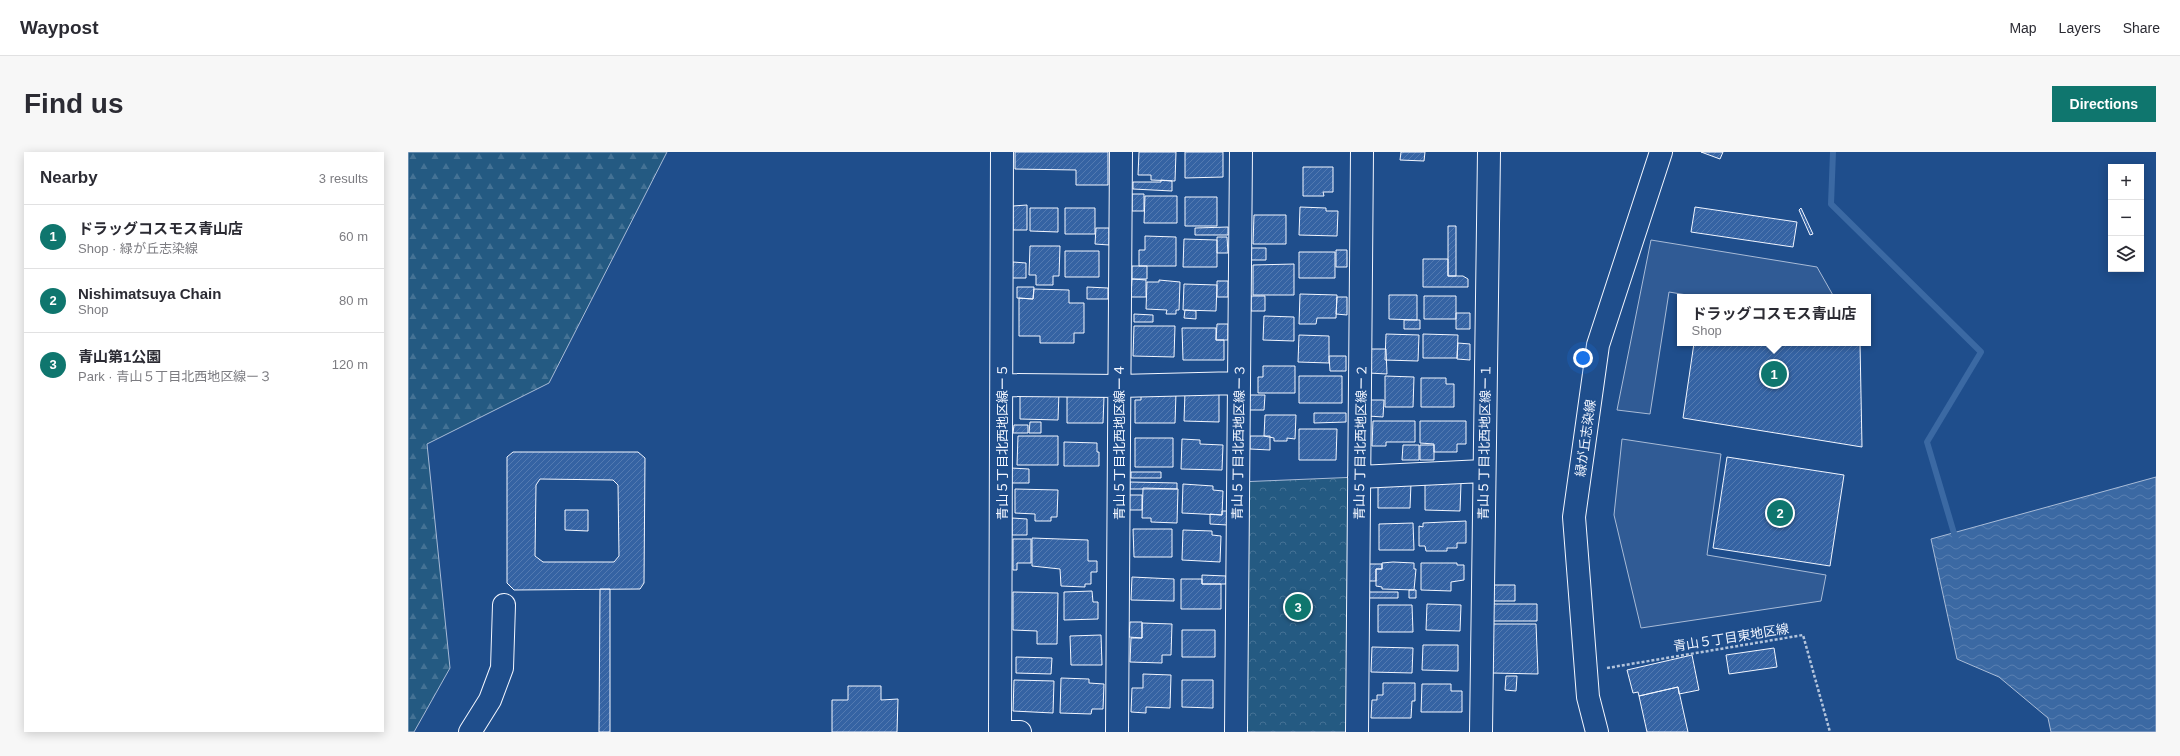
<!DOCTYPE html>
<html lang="en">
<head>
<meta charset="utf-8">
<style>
	:root { --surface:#fff; --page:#f7f7f7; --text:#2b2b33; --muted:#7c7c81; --line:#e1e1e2; --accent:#0f766e }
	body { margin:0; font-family:Arial,"Noto Sans JP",sans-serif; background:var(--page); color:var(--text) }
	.controls { position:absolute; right:12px; top:12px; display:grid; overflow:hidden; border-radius:0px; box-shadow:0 2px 10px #0003 }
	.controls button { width:36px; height:36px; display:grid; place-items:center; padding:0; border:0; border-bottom:1px solid var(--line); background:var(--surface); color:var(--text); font:20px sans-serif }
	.you { position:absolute; left:1175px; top:206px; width:14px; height:14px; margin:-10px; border:3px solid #fff; border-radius:50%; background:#1a73e8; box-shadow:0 0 0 6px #1a73e833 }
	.badge { display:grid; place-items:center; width:26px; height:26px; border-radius:50%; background:var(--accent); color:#fff; font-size:13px; font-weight:700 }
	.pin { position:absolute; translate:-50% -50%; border:2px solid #fff; box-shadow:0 1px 4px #0006 }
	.popup { position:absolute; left:1269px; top:142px; width:194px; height:52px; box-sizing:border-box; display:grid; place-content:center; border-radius:0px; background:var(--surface); filter:drop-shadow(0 1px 3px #0005); font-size:13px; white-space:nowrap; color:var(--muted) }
	.popup b { font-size:15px; color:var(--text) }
	.popup::after { content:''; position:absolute; left:50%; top:100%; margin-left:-8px; border:8px solid transparent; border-top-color:var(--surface) }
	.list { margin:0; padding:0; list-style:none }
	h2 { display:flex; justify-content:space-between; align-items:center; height:52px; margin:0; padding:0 16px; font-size:17px }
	h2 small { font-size:13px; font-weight:400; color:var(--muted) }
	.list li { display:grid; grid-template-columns:26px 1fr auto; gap:12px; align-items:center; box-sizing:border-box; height:64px; padding:0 16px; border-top:1px solid var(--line) }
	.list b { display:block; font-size:15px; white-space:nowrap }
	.list p { margin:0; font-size:13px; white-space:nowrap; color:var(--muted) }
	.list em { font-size:13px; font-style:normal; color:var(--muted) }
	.icon { flex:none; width:22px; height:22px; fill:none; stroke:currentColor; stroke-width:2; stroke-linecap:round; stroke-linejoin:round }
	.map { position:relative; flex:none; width:1748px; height:580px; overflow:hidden; border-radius:0px }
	header { display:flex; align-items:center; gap:24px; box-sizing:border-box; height:56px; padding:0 20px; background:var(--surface); border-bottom:1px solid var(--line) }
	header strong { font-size:19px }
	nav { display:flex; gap:22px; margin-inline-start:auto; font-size:14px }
	.intro { display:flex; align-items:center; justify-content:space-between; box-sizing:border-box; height:96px; padding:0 24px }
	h1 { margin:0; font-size:28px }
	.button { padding:10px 18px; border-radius:0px; background:var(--accent); color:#fff; font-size:14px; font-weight:700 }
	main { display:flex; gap:24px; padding:0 24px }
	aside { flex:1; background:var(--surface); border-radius:0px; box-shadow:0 2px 10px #0003 }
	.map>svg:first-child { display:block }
	.forest { fill:url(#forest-firs); stroke:#a8bbd7 }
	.park { fill:url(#park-crowns); stroke:#a8bbd7 }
	.parking { fill:#305b95; stroke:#a8bbd7 }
	.water { fill:url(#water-waves); stroke:#a8bbd7 }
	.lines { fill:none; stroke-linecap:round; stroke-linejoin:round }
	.stream { stroke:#3b69a3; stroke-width:6 }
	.building { fill:url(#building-hatch); stroke:#f2f6ff; fill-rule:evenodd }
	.minor-casing { stroke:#f2f6ff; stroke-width:24 }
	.path { stroke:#b3c4dc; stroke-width:2.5; stroke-dasharray:3 2; stroke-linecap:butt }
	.minor { stroke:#1f4e8c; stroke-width:22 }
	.labels { text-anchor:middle; stroke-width:3; stroke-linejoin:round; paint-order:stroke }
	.street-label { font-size:13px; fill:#f2f6ff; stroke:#1f4e8c }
</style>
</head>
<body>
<header>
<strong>Waypost</strong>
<nav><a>Map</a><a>Layers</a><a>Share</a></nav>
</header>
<div class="intro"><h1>Find us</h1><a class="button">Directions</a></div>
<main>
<aside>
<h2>Nearby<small>3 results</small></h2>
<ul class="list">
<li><span class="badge">1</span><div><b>ドラッグコスモス青山店</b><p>Shop · 緑が丘志染線</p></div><em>60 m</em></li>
<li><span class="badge">2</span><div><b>Nishimatsuya Chain</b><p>Shop</p></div><em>80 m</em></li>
<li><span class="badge">3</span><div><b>青山第1公園</b><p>Park · 青山５丁目北西地区線ー３</p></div><em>120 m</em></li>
</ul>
</aside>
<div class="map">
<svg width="1748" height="580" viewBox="0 0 1748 580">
	<defs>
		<pattern id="forest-firs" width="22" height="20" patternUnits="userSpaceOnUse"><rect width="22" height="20" fill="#245a82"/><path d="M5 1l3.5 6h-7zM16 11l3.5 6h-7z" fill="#447295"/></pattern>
		<pattern id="park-crowns" width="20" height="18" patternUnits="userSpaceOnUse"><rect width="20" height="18" fill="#245a82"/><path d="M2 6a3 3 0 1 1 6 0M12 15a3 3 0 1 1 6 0" fill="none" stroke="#447295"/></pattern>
		<pattern id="water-waves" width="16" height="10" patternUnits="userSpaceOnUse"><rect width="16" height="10" fill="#3b69a3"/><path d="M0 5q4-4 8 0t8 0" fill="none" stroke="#587fb1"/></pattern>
		<pattern id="building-hatch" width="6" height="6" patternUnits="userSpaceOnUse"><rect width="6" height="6" fill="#3563a3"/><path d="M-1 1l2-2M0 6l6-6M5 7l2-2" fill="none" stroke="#537ab1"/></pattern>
	</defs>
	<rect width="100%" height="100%" fill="#1f4e8c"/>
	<path class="forest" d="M0 0H259L141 231 19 292 42 516 6 580H0Z"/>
	<path class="park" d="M951 325 949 580H828L830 330Z"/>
	<path class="parking" d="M1243 88 1409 115 1426 145H1291L1261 140 1242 262 1209 258Z
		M1214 287 1313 302 1299 403 1418 423 1413 449 1233 476 1206 363Z"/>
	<path class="water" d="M1748 325V580H1643L1640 566 1591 525 1549 507 1523 387Z"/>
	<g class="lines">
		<path class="stream" d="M1425 0 1423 52 1573 200 1519 290 1548 388"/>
	</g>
	<path class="building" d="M607 0H700V33H668V18L607 17Z
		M731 0H768L767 29 743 28V23H730Z
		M777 0H815V25L777 26Z
		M993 0H1017L1016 9 992 8Z
		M1293 0H1315L1312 7Z
		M895 15H925V40H915L916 44H895Z
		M753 28 764 29V39L725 37V30H753Z
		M724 42H736V59H724Z
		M737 44H769V71H736Z
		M777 45H809V74H777Z
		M619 53V78H605V54Z
		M892 55 918 56V59H930L929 84 891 83Z
		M1287 55 1389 70 1385 95 1283 80Z
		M622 56H650V80L622 79Z
		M657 56H687V82H657Z
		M1393 56 1405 82 1402 83 1391 58Z
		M846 63H878V92H845Z
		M1040 74H1048V124H1040Z
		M820 75V83H787V76Z
		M688 76H701V93L687 92Z
		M737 84 768 85V114H731V98H737Z
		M809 85H819L820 101H809Z
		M776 87 809 88V115H775Z
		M622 94H652L651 124H645V133H628V123H621Z
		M843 96H858V108H843Z
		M928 98H939V115H928Z
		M657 99H691V125H657Z
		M891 100H927V126H891Z
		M1015 107H1040V124H1055L1060 127V135H1015Z
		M605 110 618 111V126H604Z
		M886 112V143H845V113Z
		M724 114H739V127H724Z
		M724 127 738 128V145H723Z
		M751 128 772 130 771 158H768V162H758L759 158 738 157 739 130H751Z
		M809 129H820V145H809Z
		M776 132 809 133 808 159 775 158Z
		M609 135H626L625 147 609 146Z
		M679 135 700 136V147H679Z
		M626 137 661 138V151H676V181H666V191H632V184H611V146L625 147Z
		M892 142 929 143 928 166H909L908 172H891Z
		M981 143H1009V168L981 167Z
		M843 144H857V159H843Z
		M1016 144H1048V167H1016Z
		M929 145H939V163L928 162Z
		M777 158 788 159V167L776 166Z
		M1048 161H1062V177H1048Z
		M726 162 745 163V170H726Z
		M856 164 886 165V189L855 188Z
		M996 168H1012V177H996Z
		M809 172H820V188H808Z
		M726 174H767L766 205 725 204Z
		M774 176H808V188H816V208H775Z
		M978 182 1011 183 1010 209 977 208Z
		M1015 182 1050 183 1049 206H1015Z
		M891 183 921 184V211L890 210Z
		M1050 191 1062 192V208L1049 207Z
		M1284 191H1452L1454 295 1275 266 1286 191Z
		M961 197H978L979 222 961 221Z
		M921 204H938V219H922Z
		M855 214H887V241H850V225H855Z
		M891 224H934V251H891Z
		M977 224 1006 225 1005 255H977Z
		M1013 226H1038V232H1046V255H1013Z
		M612 240H651L650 268 612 267Z
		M777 240 811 241V270L776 269Z
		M733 241H768L767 271H727V248H733Z
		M842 243H857L856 258H841Z
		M659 244 696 245 695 271H659Z
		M961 248H976L975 265 960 264Z
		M906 261H938V270L906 271Z
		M857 263H888L887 287 879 286V289H866V286L856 284Z
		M965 269H1007V290H978V294H964Z
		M1012 269H1058V292H1049V300H1026V292L1012 291Z
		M622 270H633V281H621Z
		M606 273H620V281H605Z
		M891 277H929L928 308H891Z
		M610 284H650V313H609Z
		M842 284H862V298L842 297Z
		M727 286H765V315H727Z
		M774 287 792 288V292L815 293 814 318 773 317Z
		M656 290 689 291V300H691V314H656Z
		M995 293H1011V308H994Z
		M1012 293H1026V308H1012Z
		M105 300H230L237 306 236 431 232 437 106 438 99 431V305ZM132 327 205 328 210 333 211 404 206 410H135L127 404 128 333Z
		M1319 305 1436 323 1422 414 1305 396Z
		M603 316 621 317V331H603Z
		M723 320H753V326H723Z
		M722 330 769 331V337H722Z
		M1017 330 1053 331 1052 359 1017 358Z
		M970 331H1003L1002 356H970Z
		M775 332 805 334V338L815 339 814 363 774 361Z
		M735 336 770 337 769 371 743 370V366H734Z
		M607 337 650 338 649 365H643V369H627V362L607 361Z
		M721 343H734V358H721Z
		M157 358H180V379L157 378Z
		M814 359H819V373L802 372V362L814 363Z
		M604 366 619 367V383H604Z
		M1058 369V391H1049V396H1039V399H1018L1017 394H1011V374L1015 375V371Z
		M1005 371 1006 398H971V372Z
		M725 377H764V405H726Z
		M775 378 804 379V383L813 384 812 410 774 408Z
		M624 386 680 388V409H689V420H683V432H677V435L653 434 652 417 624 414Z
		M605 387H623V411H609V418H605Z
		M985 410 1006 411V417H1008L1006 438 974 437V435L968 434V417H974V411Z
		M1013 411H1049V413H1056V428L1043 430V439L1013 438Z
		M959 412H974V417H968V429H959Z
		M794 423 818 424V432H794Z
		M724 425 766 427V449L723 448Z
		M773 427H794V432H813V457H773Z
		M1085 433H1107V449H1085Z
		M192 437H202V580H191Z
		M1001 438H1008V446H1001Z
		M684 439 685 450H690V467L656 468V440Z
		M605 440 650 441 649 492H629V479L605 478Z
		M959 440H990V446H959Z
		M1019 452 1053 453 1052 479 1018 478Z
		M1084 452H1129V469H1084Z
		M970 453H1004L1005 480H970Z
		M722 470H734V486L721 485Z
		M734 471 764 472 763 503H754V511L722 510 723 486H734Z
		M1085 472H1128L1130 522 1084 521Z
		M774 478H807V505H774Z
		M693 483 694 513H663L662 484Z
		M1015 493H1050V519L1014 518Z
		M964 495 1005 496 1004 521 963 520Z
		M1366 496 1369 515 1321 522 1318 503Z
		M1284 503 1291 538 1271 542 1270 535 1231 544 1230 540 1225 541 1219 518Z
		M608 505 644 506 643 522 608 521Z
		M735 522 763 523 762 556 738 555V561L723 560 724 536H735Z
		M1098 524H1109L1108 539 1097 538Z
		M653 526 681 527V531L696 532 695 557H684L683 562 652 561Z
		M606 528 646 529 645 561 605 559Z
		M774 528H805V556L774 555Z
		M975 531H1007V549H1004L1003 566H963L964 548H969V543H975Z
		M1014 532H1043V539H1054V560H1013Z
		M440 534H473V548L490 547 489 580H424V548H440Z
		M1270 535 1280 580H1239L1231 544Z"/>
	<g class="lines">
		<defs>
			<path id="minor" d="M595 233 711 234 831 231
				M951 325 1075 319
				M62 580 82 548 94 516 96 453
				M592 580 594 0
				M592 580H612
				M709 580 713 0
				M828 580 833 0
				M949 580 954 0
				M1073 580 1081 0
				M1189 580 1180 545 1166 365 1190 193 1253 0"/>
		</defs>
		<use href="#minor" class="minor-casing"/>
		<path class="path" d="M1199 516 1395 483 1422 580"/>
		<use href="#minor" class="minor"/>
	</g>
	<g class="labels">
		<g class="street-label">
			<text transform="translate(1177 286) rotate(-82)" y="5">緑が丘志染線</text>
			<text transform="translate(594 290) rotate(-90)" y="5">青山５丁目北西地区線ー５</text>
			<text transform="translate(711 290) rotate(-90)" y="5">青山５丁目北西地区線ー４</text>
			<text transform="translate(830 290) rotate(-89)" y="5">青山５丁目北西地区線ー３</text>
			<text transform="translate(952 290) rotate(-89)" y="5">青山５丁目北西地区線ー２</text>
			<text transform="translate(1076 290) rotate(-89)" y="5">青山５丁目北西地区線ー１</text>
			<text transform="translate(1323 485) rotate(-9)" y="5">青山５丁目東地区線</text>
		</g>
	</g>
</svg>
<div class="controls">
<button>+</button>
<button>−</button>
<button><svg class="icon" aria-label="layers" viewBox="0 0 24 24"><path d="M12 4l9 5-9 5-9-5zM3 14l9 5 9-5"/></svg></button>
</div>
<div class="you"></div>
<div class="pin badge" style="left:1366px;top:222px">1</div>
<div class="popup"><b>ドラッグコスモス青山店</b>Shop</div>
<div class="pin badge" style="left:1372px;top:361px">2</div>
<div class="pin badge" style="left:890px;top:455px">3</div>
</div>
</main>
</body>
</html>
